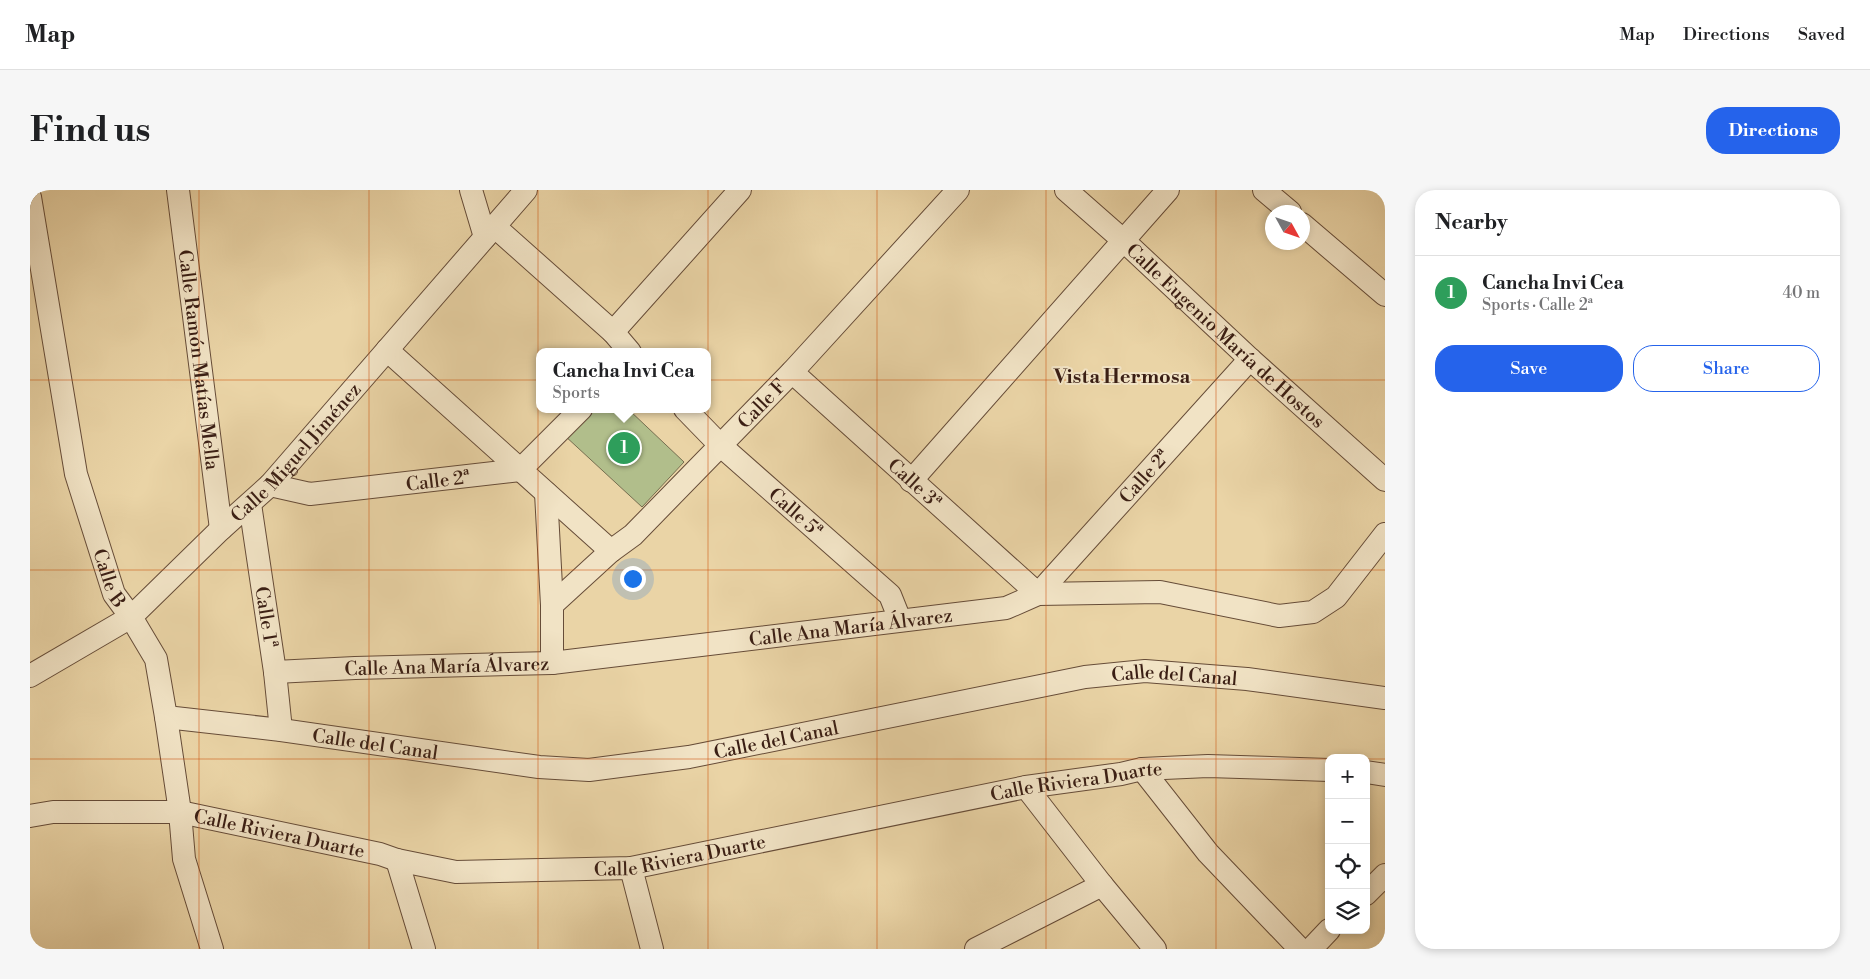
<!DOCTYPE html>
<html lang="en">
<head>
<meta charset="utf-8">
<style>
	:root { --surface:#fff; --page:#f6f6f6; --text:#202124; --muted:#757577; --line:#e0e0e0; --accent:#2563eb }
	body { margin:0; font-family:"Libre Bodoni",serif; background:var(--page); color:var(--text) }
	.controls { position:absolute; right:15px; bottom:15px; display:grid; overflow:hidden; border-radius:10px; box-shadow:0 2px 8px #0003 }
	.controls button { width:45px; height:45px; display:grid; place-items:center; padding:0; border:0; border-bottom:1px solid var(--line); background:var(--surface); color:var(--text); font:25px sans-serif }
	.compass { position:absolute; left:1235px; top:15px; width:45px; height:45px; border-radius:50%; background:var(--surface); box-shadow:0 2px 8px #0003; rotate:130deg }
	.you { position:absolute; left:602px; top:388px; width:18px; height:18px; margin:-12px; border:4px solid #fff; border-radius:50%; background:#1a73e8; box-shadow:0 0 0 8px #1a73e833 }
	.badge { display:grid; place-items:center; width:32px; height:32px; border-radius:50%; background:var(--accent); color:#fff; font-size:16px; font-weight:700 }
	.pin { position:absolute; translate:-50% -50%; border:2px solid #fff; box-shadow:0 1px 5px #0006 }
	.popup { position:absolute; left:506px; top:158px; width:175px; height:65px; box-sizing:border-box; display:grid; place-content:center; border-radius:10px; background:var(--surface); filter:drop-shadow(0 1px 4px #0005); font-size:16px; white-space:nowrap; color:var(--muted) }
	.popup b { font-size:19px; color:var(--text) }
	.popup::after { content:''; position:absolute; left:50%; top:100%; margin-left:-10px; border:10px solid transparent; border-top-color:var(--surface) }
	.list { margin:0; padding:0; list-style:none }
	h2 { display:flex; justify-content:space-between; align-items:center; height:65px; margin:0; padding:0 20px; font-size:21px }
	h2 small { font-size:16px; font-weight:400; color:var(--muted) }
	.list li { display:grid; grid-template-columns:32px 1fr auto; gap:15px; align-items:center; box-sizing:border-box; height:75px; padding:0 20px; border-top:1px solid var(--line) }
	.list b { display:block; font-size:19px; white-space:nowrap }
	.list p { margin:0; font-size:16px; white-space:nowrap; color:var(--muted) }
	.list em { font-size:16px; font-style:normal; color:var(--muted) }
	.actions { display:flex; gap:10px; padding:15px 20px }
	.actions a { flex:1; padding:11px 0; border:1px solid var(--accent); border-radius:20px; text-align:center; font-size:18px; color:var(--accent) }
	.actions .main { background:var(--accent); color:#fff }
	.icon { flex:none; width:28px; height:28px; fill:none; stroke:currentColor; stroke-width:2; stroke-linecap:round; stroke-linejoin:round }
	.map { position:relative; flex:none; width:1355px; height:759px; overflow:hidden; border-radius:20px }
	header { display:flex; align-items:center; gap:30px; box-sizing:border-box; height:70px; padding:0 25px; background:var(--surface); border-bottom:1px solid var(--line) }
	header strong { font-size:24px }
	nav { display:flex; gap:28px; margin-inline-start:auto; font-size:18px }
	.intro { display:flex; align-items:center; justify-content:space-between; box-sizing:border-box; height:120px; padding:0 30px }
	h1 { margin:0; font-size:35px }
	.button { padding:12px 22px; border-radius:20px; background:var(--accent); color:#fff; font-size:18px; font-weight:700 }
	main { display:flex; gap:30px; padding:0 30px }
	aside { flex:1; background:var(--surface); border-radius:20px; box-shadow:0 2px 8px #0003 }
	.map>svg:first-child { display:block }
	.green { fill:#b1be8b; stroke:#766e50 }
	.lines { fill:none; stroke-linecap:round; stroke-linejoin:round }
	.minor-casing { stroke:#664c38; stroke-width:24 }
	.minor { stroke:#f1e3c5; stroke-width:22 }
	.grid { fill:none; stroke:#ce500d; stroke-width:1; stroke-opacity:0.55 }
	.labels { text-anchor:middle; stroke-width:4; stroke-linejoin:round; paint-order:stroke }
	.street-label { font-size:19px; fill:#3a1e14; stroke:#f1e3c5 }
	.neighbourhood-label { font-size:20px; font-weight:bold; fill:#3a1e14; stroke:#f1e3c5 }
</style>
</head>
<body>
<header>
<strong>Map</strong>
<nav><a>Map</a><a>Directions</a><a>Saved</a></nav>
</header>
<div class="intro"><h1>Find us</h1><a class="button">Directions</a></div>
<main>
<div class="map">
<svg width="1355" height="759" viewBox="0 0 1355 759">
	<rect width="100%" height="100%" fill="#ead4a6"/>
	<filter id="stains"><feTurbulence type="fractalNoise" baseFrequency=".004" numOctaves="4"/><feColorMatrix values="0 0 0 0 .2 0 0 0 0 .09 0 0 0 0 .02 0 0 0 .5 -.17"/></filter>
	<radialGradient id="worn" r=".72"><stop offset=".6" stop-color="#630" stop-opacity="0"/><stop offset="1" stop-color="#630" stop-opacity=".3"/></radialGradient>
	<path class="green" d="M558 219H598L654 272 612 317 534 245Z"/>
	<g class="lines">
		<defs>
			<g id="minor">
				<path id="s1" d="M148 0 191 339"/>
				<path d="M441 0 455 47"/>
				<path id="s2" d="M1036 0 1094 51 1220 169 1355 290"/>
				<path d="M1234 0 1260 22"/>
				<path id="s3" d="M0 7 46 284 84 404 101 427 126 469 136 527 150 622 154 669 182 759"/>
				<path d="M1272 34 1355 105"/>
				<path d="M464 36 583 142 600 162"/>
				<path d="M583 142 710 0"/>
				<path d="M357 160 581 361"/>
				<path d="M762 182 1008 404 1220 169"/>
				<path d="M655 219 690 255 860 405 870 430"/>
				<path d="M881 291 1138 0"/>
				<path d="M240 295 280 304 490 280 551 219"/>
				<path d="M516 303 522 415V473"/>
				<path d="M220 314 245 482 251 540"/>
				<path id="s4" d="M522 415 581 361 603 345 762 182 928 0"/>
				<path id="s5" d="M245 482 325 478 522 473 976 418 1008 404 1130 402 1249 426 1283 422 1306 407 1355 344"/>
				<path id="s6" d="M0 486 101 427 191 339 240 295 496 0"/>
				<path id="s7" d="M136 527 251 540 509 577 559 580 659 567 1055 487 1115 481 1217 489 1355 508"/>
				<path d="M1112 579 1178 663 1270 759"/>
				<path d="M1336 582 1355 585"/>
				<path d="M996 597 1072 695 1125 759"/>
				<path id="s8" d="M0 626 23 622H150L350 664 367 670 426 682 601 678 996 597 1091 584 1112 579 1178 576 1299 580"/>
				<path d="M367 670 394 759"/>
				<path d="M601 678 622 759"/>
				<path d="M1336 704 1355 685"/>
				<path d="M946 759 1072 695"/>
				<path d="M1281 759 1299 740"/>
			</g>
		</defs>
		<use href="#minor" class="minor-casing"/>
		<use href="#minor" class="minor"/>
	</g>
	<path class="grid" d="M169 0V759M339 0V759M508 0V759M678 0V759M847 0V759M1016 0V759M1186 0V759M0 190H1355M0 380H1355M0 569H1299M1336 569H1355"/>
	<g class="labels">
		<g class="street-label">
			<text dy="7" stroke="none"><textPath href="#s2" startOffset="216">Calle Eugenio María de Hostos</textPath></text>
			<text dy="7" stroke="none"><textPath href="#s1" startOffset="171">Calle Ramón Matías Mella</textPath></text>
			<text dy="7" stroke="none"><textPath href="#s4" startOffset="291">Calle F</textPath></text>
			<text dy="7" stroke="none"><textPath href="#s6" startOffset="350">Calle Miguel Jiménez</textPath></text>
			<text transform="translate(1114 286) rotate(-48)" y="7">Calle 2ª</text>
			<text transform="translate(408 290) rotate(-7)" y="7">Calle 2ª</text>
			<text transform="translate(885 293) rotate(42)" y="7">Calle 3ª</text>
			<text transform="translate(766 322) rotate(41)" y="7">Calle 5ª</text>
			<text dy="7" stroke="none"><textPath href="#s3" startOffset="390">Calle B</textPath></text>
			<text transform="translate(237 427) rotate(81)" y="7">Calle 1ª</text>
			<text dy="7" stroke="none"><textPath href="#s5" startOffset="578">Calle Ana María Álvarez</textPath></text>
			<text dy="7" stroke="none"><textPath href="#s5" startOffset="172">Calle Ana María Álvarez</textPath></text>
			<text dy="7" stroke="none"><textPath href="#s7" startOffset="1021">Calle del Canal</textPath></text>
			<text dy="7" stroke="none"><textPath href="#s7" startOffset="616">Calle del Canal</textPath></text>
			<text dy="7" stroke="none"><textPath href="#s7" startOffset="211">Calle del Canal</textPath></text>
			<text dy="7" stroke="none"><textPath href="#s8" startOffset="1062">Calle Riviera Duarte</textPath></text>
			<text dy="7" stroke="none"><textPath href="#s8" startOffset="252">Calle Riviera Duarte</textPath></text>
			<text dy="7" stroke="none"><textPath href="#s8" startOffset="658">Calle Riviera Duarte</textPath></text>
		</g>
		<g class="neighbourhood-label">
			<text x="1092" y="193">Vista Hermosa</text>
		</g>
	</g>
	<rect width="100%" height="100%" filter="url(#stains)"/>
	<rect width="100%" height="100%" fill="url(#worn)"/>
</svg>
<div class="controls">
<button>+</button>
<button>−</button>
<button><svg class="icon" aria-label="locate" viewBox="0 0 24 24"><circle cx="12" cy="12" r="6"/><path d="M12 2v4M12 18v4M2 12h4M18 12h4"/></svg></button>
<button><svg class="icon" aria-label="layers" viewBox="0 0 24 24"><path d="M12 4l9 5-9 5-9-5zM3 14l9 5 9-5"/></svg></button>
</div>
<svg class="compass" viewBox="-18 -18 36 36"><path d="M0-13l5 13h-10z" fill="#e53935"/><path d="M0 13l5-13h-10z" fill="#757577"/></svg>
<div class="you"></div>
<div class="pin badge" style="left:594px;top:258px;background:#2e9e5b">1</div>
<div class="popup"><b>Cancha Invi Cea</b>Sports</div>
</div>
<aside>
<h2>Nearby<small></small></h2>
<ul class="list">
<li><span class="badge" style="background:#2e9e5b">1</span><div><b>Cancha Invi Cea</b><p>Sports · Calle 2ª</p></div><em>40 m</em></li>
</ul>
<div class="actions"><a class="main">Save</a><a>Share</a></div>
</aside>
</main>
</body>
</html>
